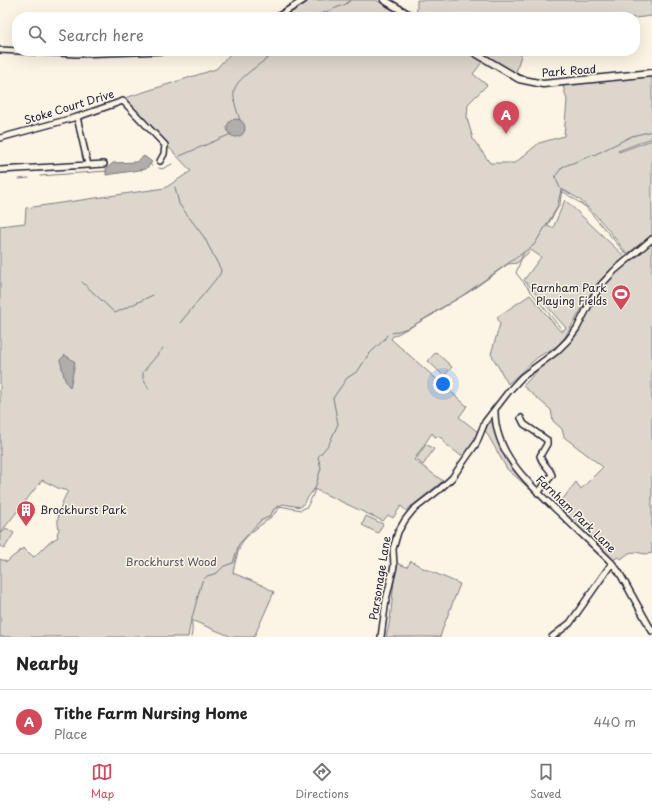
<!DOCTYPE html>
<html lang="en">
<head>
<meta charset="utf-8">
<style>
	:root { --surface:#fff; --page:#f6f6f6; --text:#222; --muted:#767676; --line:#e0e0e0; --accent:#d1495b }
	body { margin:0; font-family:"Playpen Sans",sans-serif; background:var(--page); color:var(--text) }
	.you { position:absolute; left:443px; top:384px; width:14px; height:14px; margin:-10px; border:3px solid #fff; border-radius:50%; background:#1a73e8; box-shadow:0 0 0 6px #1a73e833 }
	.badge { display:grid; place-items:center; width:26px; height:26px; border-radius:50%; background:var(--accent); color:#fff; font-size:13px; font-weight:700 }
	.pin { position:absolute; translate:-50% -33px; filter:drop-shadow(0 1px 2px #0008) }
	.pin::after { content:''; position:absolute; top:21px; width:14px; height:12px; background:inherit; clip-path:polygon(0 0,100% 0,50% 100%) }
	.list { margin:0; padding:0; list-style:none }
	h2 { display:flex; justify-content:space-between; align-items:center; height:52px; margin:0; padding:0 16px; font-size:17px }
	h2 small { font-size:13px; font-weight:400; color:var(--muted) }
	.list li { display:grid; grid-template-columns:26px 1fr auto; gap:12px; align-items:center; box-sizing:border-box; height:64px; padding:0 16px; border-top:1px solid var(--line) }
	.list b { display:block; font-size:15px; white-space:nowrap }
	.list p { margin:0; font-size:13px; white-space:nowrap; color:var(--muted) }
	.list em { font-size:13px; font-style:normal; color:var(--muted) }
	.icon { flex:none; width:22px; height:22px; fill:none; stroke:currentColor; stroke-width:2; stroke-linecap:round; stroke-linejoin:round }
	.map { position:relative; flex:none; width:652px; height:637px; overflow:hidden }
	.search { position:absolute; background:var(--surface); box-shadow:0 4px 16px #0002; left:12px; right:12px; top:12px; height:44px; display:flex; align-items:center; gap:10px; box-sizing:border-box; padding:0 14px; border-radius:16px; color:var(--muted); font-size:15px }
	.sheet { height:116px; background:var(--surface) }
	nav { display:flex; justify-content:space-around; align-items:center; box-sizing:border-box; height:56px; border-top:1px solid var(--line); background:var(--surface); font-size:11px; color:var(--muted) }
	nav a { display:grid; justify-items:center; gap:2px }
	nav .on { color:var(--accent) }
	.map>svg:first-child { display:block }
	.green { fill:#dcd6cc; stroke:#7f7c84 }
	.water { fill:#b2adab; stroke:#78757e }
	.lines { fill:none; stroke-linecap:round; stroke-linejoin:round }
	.stream { stroke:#78757e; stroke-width:1 }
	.minor-casing { stroke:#22223b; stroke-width:8 }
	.major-casing { stroke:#22223b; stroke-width:9 }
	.minor { stroke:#fcf5e5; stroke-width:5 }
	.major { stroke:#fcf5e5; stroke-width:6 }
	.labels { text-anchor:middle; stroke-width:3; stroke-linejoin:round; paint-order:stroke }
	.street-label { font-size:11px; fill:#22223b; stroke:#fcf5e5 }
	.poi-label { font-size:11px; fill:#22223b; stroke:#fcf5e5; text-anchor:end }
	.park-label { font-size:11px; fill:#504f5f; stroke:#fcf5e5 }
</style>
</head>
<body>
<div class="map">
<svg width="652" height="637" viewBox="0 0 652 637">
	<rect width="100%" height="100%" fill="#fcf5e5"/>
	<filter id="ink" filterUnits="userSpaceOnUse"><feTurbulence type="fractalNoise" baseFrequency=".025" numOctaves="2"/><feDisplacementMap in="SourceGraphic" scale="8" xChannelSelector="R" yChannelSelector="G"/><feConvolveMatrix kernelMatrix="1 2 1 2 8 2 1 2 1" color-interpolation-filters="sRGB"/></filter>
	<g filter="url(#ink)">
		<path class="green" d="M308 0H376L406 17H279L288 14Z
			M417 0H652V16L635 18 423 17 416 13 417 9Z
			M233 51H466L483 61 473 74 487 85 468 104 467 118 473 139 490 163H515L539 143 564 136 567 100 563 86 652 75V138L618 151 619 152 652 140V235L627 254C615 238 594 210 577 198 572 195 567 192 562 189L560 204 547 226 553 228 565 200 626 258 614 266 596 285 565 337 557 346 538 357 508 384 491 354 500 324 497 317 530 295 561 332 566 328 524 280 541 257 531 250 517 263 508 264 469 292 436 311 434 314 392 337 391 339 467 406 459 417 478 432 475 440 467 454 460 455 443 442 444 440 438 436 435 437 432 433 414 460 443 481 406 511 401 506 393 518 388 515 383 521 314 489 301 507 282 504C273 520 255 526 243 541 239 546 234 566 233 573L264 586 274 592 254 637H232L191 620 188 637H0V559L7 562C12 556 18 554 23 548L34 557 47 544 58 537 57 534 59 529C55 518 62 501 68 491L60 489 42 480 1 532 2 533 6 528 14 533 4 549 0 546V226L25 223 26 208 165 188 191 171 130 106 125 98 216 69Z
			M480 51H522L516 73 497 63Z
			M652 241V553C644 556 636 550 629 553 626 555 624 557 621 559L618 557 613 560 556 508 576 482 581 489 603 467 564 437 562 429 553 421 551 410 523 386 542 366 564 347 574 335 601 288 614 273Z
			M436 352 452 367 444 376 428 361Z
			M489 423H494C498 449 517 472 532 491L507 469 485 430Z
			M426 444 434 449 423 465 416 459Z
			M366 516 383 524 378 533 362 525Z
			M411 561 423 568 460 584 444 625 440 637H386C393 613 392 588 396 563L407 567Z"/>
		<path class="water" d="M227 128a9 9 0 1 1 18 0a9 9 0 1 1-18 0Z
			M144 156 152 162 146 169 106 175V169L113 163 136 162Z
			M65 355 75 362 70 388 65 380 60 360Z"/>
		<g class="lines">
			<path class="stream" d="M313 17 346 4 351 0
				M240 120C237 111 233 101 234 92 234 79 267 60 277 51
				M180 156 231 134
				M149 164 152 166
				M159 168 162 169 172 164
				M40 176 107 171
				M19 179 29 178
				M175 187 179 204 204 237 221 270 220 274 180 323
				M562 191 586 207 625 253
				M523 254 516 273 563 331
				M82 282 115 313 153 295
				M392 333 411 327 462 296 534 245 557 208 561 190 555 177 562 167 596 154 632 136 652 131
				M149 389 143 379V372L163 348
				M191 637 192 632V618L202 581 207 576 217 573 224 566 233 563 239 544 260 521 270 516 274 509 279 506 301 510 307 507 313 495 321 468 318 457 329 444 338 424 333 398 347 378 358 371 368 355 384 340 387 335"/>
			<defs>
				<path id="minor" d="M277 17 304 0
					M0 50 77 54 165 51
					M0 138 77 117 123 101 165 145 164 154 160 161
					M88 165 104 164
					M0 170 88 165 77 117
					M495 410C494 455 533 488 563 516 579 532 596 547 612 563L619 572 652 631
					M521 418 524 424 547 440V444L540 456C543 466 549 466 552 475L538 493
					M381 637 386 600 394 566 393 549 398 532 405 520 413 510 440 489 452 478 476 444 485 422 509 391 522 377 557 351 568 340 577 328 592 299 601 285 614 271 652 239
					M552 637 570 623 612 563"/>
				<path id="major" d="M384 0 413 17
					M472 51 519 79 543 84 652 73"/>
			</defs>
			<use href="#minor" class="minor-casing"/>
			<use href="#major" class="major-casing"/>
			<use href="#minor" class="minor"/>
			<use href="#major" class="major"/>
		</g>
	</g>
	<defs>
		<symbol id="stadium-pin" viewBox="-11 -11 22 30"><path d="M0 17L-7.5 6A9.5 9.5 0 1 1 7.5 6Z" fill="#d1495b" stroke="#fcf5e5"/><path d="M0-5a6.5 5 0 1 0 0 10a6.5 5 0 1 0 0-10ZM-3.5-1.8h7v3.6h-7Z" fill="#fff"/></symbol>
		<symbol id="building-pin" viewBox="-11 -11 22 30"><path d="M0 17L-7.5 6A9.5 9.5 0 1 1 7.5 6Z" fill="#d1495b" stroke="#fcf5e5"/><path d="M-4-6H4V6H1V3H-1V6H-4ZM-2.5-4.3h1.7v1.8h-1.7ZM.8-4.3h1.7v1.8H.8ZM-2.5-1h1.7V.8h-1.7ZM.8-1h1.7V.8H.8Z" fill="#fff"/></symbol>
	</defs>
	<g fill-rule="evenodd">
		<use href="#stadium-pin" x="610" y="283" width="22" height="30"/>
		<use href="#building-pin" x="15" y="499" width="22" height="30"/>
	</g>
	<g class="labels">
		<g class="street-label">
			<text transform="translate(569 71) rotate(-4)" y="4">Park Road</text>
			<text transform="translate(69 107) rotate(-17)" y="4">Stoke Court Drive</text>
			<text transform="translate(576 514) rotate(44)" y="4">Farnham Park Lane</text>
			<text transform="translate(380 578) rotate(-81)" y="4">Parsonage Lane</text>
		</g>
		<g class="poi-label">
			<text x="607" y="292">Farnham Park<tspan x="607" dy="13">Playing Fields</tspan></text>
			<text x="40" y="514" text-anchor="start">Brockhurst Park</text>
		</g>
		<g class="park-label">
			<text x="171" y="566">Brockhurst Wood</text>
		</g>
	</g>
</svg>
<div class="you"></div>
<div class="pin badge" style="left:506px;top:134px">A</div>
<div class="search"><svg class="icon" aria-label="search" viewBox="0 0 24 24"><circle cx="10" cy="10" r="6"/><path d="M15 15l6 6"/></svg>Search here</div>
</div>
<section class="sheet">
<h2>Nearby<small></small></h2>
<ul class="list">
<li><span class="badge">A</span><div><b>Tithe Farm Nursing Home</b><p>Place</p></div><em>440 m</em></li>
</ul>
</section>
<nav>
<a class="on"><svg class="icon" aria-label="map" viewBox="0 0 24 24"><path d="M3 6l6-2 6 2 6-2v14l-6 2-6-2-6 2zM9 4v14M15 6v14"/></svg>Map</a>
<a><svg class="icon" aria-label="directions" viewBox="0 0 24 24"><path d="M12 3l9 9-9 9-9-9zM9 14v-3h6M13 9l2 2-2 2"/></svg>Directions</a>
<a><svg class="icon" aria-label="saved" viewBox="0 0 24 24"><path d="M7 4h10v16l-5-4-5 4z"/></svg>Saved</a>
</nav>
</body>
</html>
